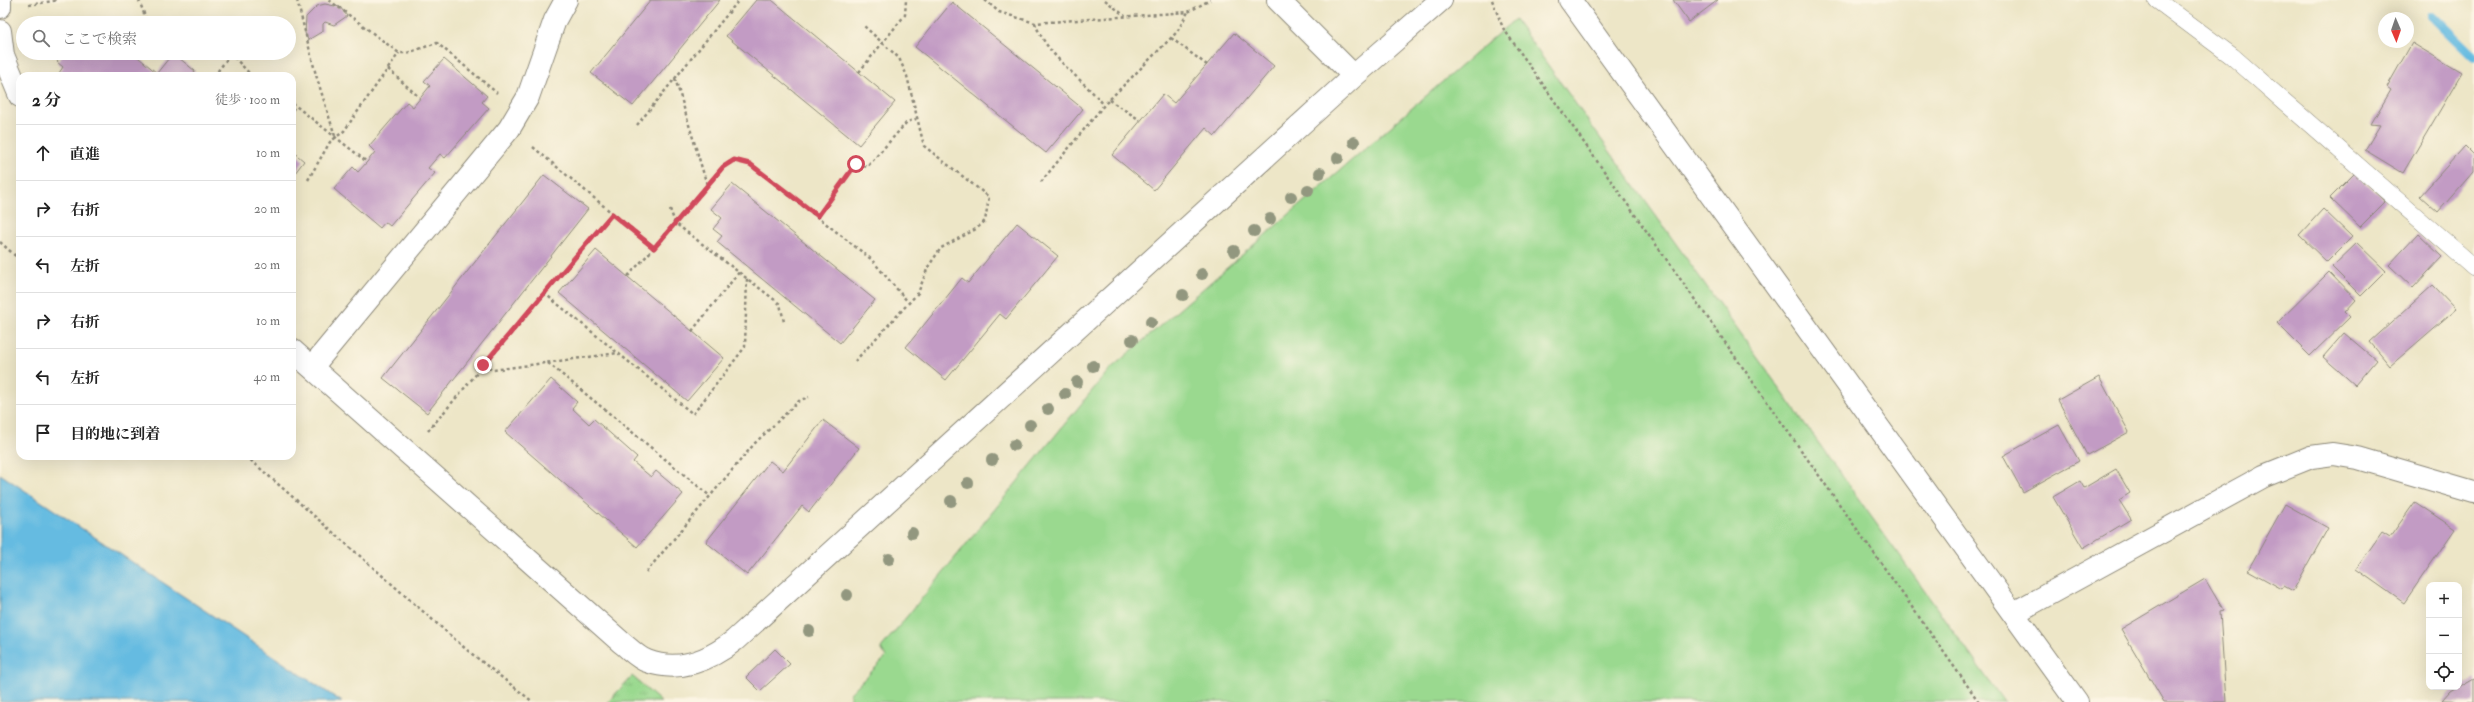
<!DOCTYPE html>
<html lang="ja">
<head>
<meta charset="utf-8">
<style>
	:root { --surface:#fff; --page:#f6f6f6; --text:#222; --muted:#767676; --line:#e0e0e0 }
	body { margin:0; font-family:"IM FELL Double Pica","Noto Serif JP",serif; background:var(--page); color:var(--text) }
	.controls { position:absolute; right:12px; bottom:12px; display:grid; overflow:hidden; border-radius:8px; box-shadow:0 4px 16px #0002 }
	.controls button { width:36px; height:36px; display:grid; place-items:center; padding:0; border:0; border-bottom:1px solid var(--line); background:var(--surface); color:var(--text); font:20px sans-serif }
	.compass { position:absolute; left:2378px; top:12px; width:36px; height:36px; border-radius:50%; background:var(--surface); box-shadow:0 4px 16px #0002; rotate:178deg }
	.stop { position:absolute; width:12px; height:12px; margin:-9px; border:3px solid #d1495b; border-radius:50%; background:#fff }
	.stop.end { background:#d1495b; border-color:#fff; box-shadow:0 1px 4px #0008 }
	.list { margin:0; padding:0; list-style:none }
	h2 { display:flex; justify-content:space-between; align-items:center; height:52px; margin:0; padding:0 16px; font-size:17px }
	h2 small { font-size:13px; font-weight:400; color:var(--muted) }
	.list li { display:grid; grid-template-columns:26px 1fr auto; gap:12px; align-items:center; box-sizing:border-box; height:56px; padding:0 16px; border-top:1px solid var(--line) }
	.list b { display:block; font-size:15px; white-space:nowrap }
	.list em { font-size:13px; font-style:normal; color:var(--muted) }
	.icon { flex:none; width:22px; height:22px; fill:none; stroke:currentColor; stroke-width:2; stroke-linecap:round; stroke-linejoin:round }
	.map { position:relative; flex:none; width:2474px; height:702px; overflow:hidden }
	.search { position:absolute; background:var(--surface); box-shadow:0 4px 16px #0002; left:16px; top:16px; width:280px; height:44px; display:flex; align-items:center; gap:10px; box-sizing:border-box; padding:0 14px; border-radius:22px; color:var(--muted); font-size:15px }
	.panel { position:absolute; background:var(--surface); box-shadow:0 4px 16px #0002; left:16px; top:72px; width:280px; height:388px; border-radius:12px }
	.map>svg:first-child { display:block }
	.grass { fill:#9ad98f; stroke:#62825d }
	.park { fill:url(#park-tufts); stroke:#62825d }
	.water { fill:#65bbe1; stroke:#487386 }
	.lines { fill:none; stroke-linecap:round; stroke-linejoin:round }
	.stream { stroke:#65bbe1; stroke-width:10 }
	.building { fill:#c29bc4 }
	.lane-casing { stroke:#8c8879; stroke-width:18 }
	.street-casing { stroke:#8c8879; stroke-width:24 }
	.secondary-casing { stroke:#8c8879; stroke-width:24 }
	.path { stroke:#8c8879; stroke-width:2.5; stroke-dasharray:3 3; stroke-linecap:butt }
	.lane { stroke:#fff; stroke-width:17 }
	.street { stroke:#fff; stroke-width:22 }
	.secondary { stroke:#fff; stroke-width:22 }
	.tree { fill:#92977f }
	.route { stroke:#d1495b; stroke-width:5 }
</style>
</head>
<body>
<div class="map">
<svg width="2474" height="702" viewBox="0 0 2474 702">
	<defs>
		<pattern id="park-tufts" width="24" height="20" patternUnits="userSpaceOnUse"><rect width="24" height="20" fill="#9ad98f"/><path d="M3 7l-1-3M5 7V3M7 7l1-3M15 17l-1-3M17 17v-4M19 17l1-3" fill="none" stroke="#85ba7c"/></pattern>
	</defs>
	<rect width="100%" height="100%" fill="#fcf5e5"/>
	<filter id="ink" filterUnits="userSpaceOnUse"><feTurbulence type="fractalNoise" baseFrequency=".025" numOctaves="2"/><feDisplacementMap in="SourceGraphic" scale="8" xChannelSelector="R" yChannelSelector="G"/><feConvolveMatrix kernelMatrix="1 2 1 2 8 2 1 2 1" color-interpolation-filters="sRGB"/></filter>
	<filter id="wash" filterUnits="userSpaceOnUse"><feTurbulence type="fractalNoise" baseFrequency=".012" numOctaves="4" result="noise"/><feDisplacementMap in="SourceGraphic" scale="16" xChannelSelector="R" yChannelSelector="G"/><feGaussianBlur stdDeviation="0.9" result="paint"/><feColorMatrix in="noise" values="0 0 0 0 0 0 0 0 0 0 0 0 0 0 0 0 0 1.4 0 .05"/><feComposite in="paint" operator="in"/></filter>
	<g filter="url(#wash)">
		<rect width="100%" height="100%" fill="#ede6c7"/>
		<path class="grass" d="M1515 19 2004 702H851L850 693 886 657 881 648 1109 370Z"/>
		<path class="park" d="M632 676 661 702H608Z"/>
		<path class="water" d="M0 474 342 702H0Z"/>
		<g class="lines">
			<path class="stream" d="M2432 16 2474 57"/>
		</g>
		<g id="blocks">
			<path class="building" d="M651 0H720L633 106 591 73Z
				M756 0H772L895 102 859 145 726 36Z
				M1673 0H1718L1689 22Z
				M952 2 1083 109 1046 153 915 47Z
				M325 4 340 7 347 16 334 25 325 22 323 24V31L308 40 305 33 306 17 317 6Z
				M1234 33 1274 66 1215 136 1206 128 1154 190 1112 155 1163 94 1174 103Z
				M2412 43 2462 73 2403 173 2365 150 2380 125 2371 124 2391 90 2387 87Z
				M64 53H123L129 58 133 53 157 73 173 53 195 71 193 76H57L63 67 57 62Z
				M444 59 487 96 482 102 489 108 445 158 440 154 428 168 435 173 390 226 385 222 380 228 334 189 353 167 358 172 367 162 375 152 369 146 407 102 413 107 430 86 424 81Z
				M2465 146 2474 155V171L2438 212 2420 196Z
				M292 151 304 161 292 177Z
				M2355 173 2385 202 2360 227 2330 198Z
				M544 175 588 209 427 413 383 378Z
				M732 184 875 300 840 343 717 242 722 236 713 229 722 218 711 209Z
				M2323 209 2352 237 2327 262 2299 235Z
				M1017 223 1058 256 1006 319 1000 314 946 380 906 347 962 278 968 283Z
				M2418 234 2442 257 2413 288 2389 265Z
				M2357 243 2386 271 2361 296 2332 267Z
				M596 250 724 358 687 401 559 293Z
				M2329 272 2356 300 2345 312 2350 317 2310 356 2277 323Z
				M2433 285 2456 309 2390 366 2370 342Z
				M2344 333 2376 360 2355 385 2323 357Z
				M2099 377 2129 432 2087 455 2058 400Z
				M551 379 577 402 572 408 589 424 594 419 637 457 633 462 651 477 656 471 683 494 637 547 505 432Z
				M823 420 859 448 809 512 802 506 747 575 706 542 770 461 783 471Z
				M2059 425 2079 461 2023 492 2003 456Z
				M2116 469 2130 493 2119 500 2131 519 2083 548 2053 497 2080 481 2084 488Z
				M2415 502 2455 529 2404 603 2356 569 2382 532 2390 537Z
				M2285 504 2328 528 2293 591 2284 586 2282 589 2248 570Z
				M2205 579 2224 611 2220 612 2226 702H2164L2121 629Z
				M775 649 790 664 760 691 746 677Z
				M2474 678V702L2442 701 2450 692Z"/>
		</g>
	</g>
	<g filter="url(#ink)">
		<use href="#blocks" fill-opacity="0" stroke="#8c8879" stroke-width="1"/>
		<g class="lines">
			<defs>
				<path id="lane" d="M2157 0 2232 56 2474 267"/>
				<path id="street" d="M1278 0 1354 76
					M0 7V0
					M0 31 3 55 20 96
					M292 350 622 643C630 649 638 658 647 661 679 673 710 660 735 640L1354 76 1441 0
					M312 367 509 129 528 97 555 20 566 0
					M2014 613 2264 476 2311 457 2333 454 2358 458 2474 492"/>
				<path id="secondary" d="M1570 0 2077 702"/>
			</defs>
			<use href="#lane" class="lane-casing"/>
			<use href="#street" class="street-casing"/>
			<use href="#secondary" class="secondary-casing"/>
			<path class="path" d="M139 0 146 19 158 23
				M297 0 316 75 335 136
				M329 0 399 53H407L437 43 497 93
				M985 0 999 12 1035 23 1188 12 1210 0
				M1105 0 1125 16
				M1492 0 1503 28 1979 702
				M29 5 58 0
				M1035 23C1048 58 1081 77 1104 105
				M1171 38 1207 65
				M230 53 252 76
				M388 69 420 98
				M859 72 905 15 906 0
				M214 76 231 54
				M675 78 707 185
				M1109 100 1140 120
				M292 103 367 162
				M292 110 296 106
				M637 125 739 0
				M533 147 654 248 723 167 734 160 750 164 871 259 908 302
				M308 180 330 142 344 131 399 53
				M1041 182 1104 105 1177 32 1188 12
				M670 209 675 223 780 304 784 322
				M818 216 856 164 867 167 907 122 916 119
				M0 242 20 260
				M628 276 654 248
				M544 293 693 414 745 347 747 277
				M692 331 740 271
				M855 361 918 293 928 267 941 248 976 229 985 221 989 197 924 146 907 76 899 58 864 26
				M548 363 710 496
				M483 365 493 370 618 353
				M428 431 612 214
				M246 456 467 650 533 702
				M646 572 755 443 800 400 809 397"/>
			<use href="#lane" class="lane"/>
			<use href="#street" class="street"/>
			<use href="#secondary" class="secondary"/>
		</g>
		<g class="tree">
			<circle cx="1354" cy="142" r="6"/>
			<circle cx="1338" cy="158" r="6"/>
			<circle cx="1320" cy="173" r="6"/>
			<circle cx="1308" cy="190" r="6"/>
			<circle cx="1291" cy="197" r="6"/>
			<circle cx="1270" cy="219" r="6"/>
			<circle cx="1254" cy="231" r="6"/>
			<circle cx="1234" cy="251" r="6"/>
			<circle cx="1202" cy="274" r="6"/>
			<circle cx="1183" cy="295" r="6"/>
			<circle cx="1151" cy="322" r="6"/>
			<circle cx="1132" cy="340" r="6"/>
			<circle cx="1093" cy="366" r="6"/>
			<circle cx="1077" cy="382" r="6"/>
			<circle cx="1065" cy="394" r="6"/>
			<circle cx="1048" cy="409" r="6"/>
			<circle cx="1030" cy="425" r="6"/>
			<circle cx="1014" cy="445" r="6"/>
			<circle cx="992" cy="460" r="6"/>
			<circle cx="968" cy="483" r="6"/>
			<circle cx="951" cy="501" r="6"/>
			<circle cx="912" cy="533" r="6"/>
			<circle cx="889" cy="559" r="6"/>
			<circle cx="847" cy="595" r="6"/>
			<circle cx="809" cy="631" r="6"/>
		</g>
	</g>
	<g class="lines" filter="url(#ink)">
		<path class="route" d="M483 365 612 214 654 248 723 167 734 160 750 164 818 216 856 164"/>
	</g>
</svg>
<div class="controls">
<button>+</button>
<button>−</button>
<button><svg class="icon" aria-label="locate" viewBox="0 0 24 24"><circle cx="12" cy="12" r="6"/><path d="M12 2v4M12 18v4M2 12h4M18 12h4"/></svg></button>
</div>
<svg class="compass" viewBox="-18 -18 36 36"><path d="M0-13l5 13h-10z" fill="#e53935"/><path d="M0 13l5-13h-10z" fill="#767676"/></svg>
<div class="stop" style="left:856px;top:164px"></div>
<div class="stop end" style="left:483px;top:365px"></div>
<div class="search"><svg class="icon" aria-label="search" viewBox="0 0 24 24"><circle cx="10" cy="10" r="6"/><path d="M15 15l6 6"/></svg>ここで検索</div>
<section class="panel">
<h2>2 分<small>徒歩 · 100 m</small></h2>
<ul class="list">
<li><svg class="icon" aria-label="ahead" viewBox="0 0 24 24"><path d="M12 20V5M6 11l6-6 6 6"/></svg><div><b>直進</b></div><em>10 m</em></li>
<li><svg class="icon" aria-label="right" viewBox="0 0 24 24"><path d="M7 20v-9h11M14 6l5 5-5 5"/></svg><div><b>右折</b></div><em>20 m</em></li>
<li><svg class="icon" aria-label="left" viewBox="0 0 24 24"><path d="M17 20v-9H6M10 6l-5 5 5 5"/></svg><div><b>左折</b></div><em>20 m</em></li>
<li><svg class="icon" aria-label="right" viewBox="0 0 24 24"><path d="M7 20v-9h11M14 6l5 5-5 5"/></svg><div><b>右折</b></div><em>10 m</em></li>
<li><svg class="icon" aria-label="left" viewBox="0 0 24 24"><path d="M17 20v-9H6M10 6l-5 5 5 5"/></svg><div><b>左折</b></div><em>40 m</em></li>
<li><svg class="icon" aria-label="arrive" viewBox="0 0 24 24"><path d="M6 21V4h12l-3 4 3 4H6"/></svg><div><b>目的地に到着</b></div></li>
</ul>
</section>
</div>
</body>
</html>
